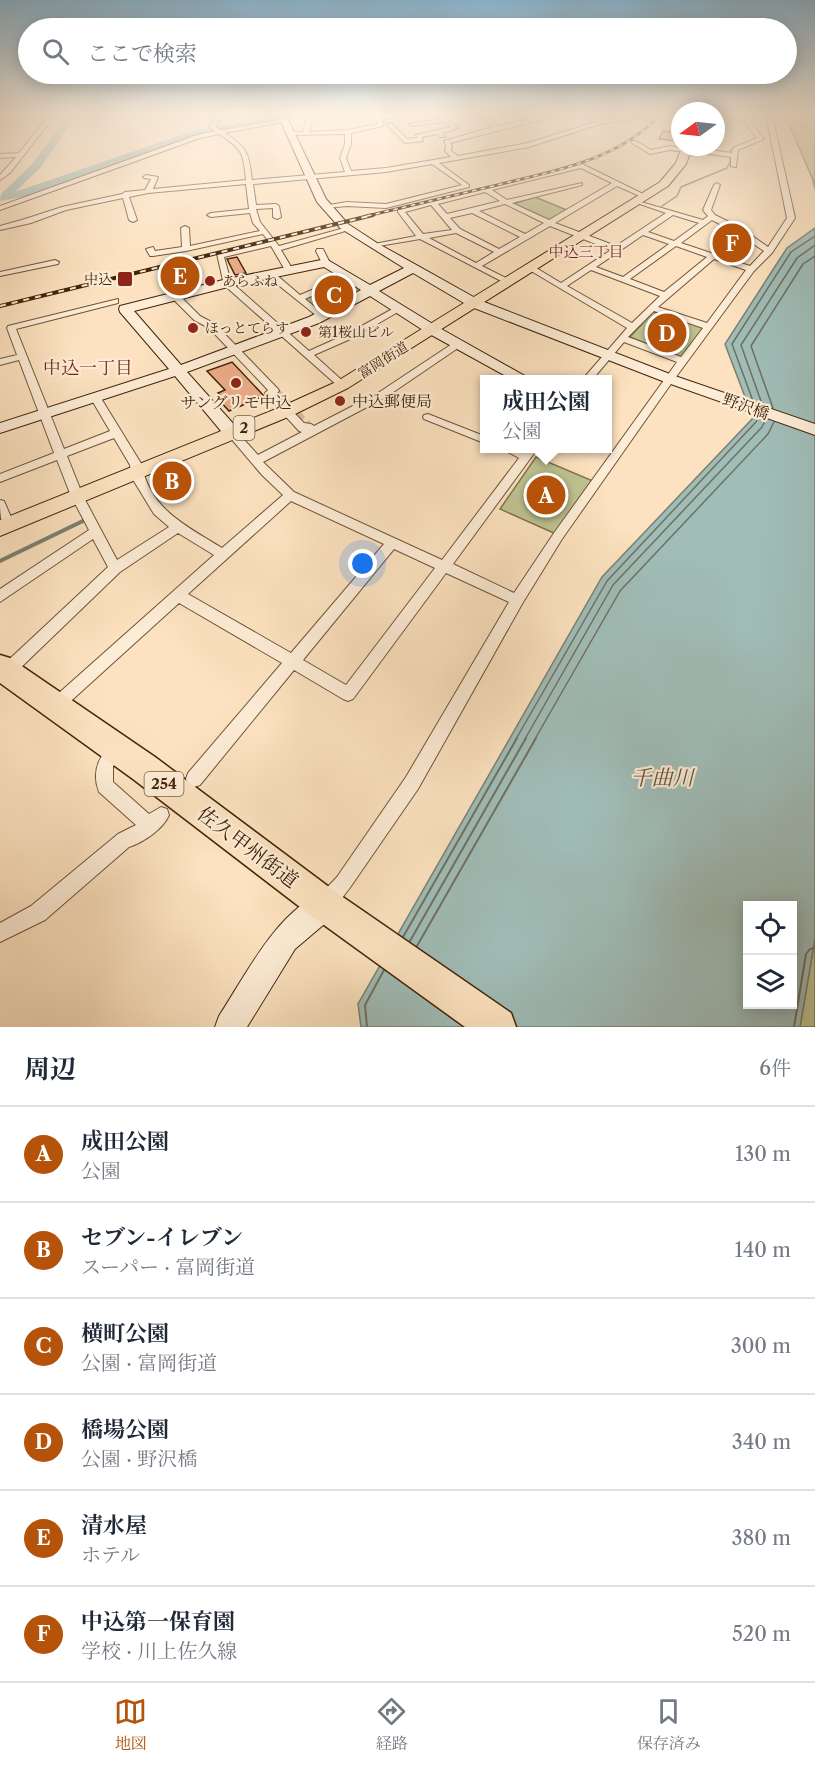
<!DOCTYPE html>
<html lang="ja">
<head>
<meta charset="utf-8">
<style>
	:root { --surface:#fff; --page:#f6f6f7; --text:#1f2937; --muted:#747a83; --line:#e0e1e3; --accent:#b45309 }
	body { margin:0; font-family:"Libre Caslon Text","Noto Serif JP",serif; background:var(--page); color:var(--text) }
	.controls { position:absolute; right:18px; bottom:18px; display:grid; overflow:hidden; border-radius:0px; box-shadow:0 3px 15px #0003 }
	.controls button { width:54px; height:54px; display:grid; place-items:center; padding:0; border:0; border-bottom:2px solid var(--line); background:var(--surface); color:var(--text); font:30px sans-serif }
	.compass { position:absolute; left:671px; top:102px; width:54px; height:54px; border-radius:50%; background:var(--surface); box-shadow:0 3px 15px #0003; rotate:255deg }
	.you { position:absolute; left:363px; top:564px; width:21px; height:21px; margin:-15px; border:4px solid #fff; border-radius:50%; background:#1a73e8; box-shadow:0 0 0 9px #1a73e833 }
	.badge { display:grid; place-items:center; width:39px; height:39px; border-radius:50%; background:var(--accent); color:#fff; font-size:20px; font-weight:700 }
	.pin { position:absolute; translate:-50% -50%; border:3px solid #fff; box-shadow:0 2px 6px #0006 }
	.popup { position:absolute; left:480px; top:375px; width:132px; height:78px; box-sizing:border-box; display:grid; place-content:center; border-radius:0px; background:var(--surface); filter:drop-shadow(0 2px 4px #0005); font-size:20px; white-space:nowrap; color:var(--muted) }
	.popup b { font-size:22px; color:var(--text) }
	.popup::after { content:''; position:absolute; left:50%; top:100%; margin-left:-12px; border:12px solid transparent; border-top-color:var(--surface) }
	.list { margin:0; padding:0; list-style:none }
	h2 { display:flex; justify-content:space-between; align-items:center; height:78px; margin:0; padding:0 24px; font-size:26px }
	h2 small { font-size:20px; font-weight:400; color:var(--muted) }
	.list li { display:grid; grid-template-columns:39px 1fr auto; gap:18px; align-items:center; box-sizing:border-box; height:96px; padding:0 24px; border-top:2px solid var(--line) }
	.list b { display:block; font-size:22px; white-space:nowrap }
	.list p { margin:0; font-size:20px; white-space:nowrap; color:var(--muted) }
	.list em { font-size:20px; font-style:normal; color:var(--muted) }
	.icon { flex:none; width:33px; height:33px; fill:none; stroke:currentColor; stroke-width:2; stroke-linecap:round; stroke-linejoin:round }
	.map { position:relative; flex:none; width:815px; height:1027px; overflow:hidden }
	.search { position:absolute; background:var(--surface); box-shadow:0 3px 15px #0003; left:18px; right:18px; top:18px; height:66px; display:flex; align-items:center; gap:15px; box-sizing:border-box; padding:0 21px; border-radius:33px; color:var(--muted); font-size:22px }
	.sheet { height:654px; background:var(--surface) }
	nav { display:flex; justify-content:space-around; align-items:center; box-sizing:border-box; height:84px; border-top:2px solid var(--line); background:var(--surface); font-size:16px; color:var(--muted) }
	nav a { display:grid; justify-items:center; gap:3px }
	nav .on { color:var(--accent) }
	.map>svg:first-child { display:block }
	.green { fill:#bfc392; stroke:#80744d; stroke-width:1.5 }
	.water { fill:#a0bdb8; stroke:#7a8072; stroke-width:1.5; fill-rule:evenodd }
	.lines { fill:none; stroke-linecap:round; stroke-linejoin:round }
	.shore-far1 { stroke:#707060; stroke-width:1.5 }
	.shore { stroke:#707060; stroke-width:2 }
	.stream-far1 { stroke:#7a8072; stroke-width:1.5 }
	.stream { stroke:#7a8072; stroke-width:4 }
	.river { fill:#a0bdb8; fill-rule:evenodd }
	.building { fill:#ecad89; stroke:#412408; stroke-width:1.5 }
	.street-tunnel { stroke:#d7bc9b; stroke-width:10; stroke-dasharray:10 5; stroke-linecap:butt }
	.street-casing { stroke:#705436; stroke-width:2 }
	.secondary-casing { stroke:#412408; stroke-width:2 }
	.primary-casing { stroke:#412408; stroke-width:2 }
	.highway-casing { stroke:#412408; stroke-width:3 }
	.street { fill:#fdecd6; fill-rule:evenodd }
	.secondary { fill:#fdecd6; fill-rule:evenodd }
	.primary { fill:#fce2c0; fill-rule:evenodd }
	.highway { fill:#fce2c0; fill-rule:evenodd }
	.rail-far1-casing { stroke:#412408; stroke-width:3 }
	.rail-casing { stroke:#412408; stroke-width:4 }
	.rail-far1 { stroke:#fdecd6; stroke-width:1.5; stroke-dasharray:4.5; stroke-linecap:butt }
	.rail { stroke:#fdecd6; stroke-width:2; stroke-dasharray:6; stroke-linecap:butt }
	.poi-dot { fill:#8f2418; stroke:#fdecd6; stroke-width:2 }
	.labels { text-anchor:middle; stroke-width:4.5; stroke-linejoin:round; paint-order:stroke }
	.far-poi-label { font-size:14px; fill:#412408; stroke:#fdecd6; text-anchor:start }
	.far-street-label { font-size:14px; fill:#412408; stroke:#fdecd6 }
	.far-neighbourhood-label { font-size:15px; fill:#7a1f14; stroke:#fdecd6 }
	.shield { fill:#fdecd6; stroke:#796046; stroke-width:1.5 }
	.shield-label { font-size:15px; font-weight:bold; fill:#412408 }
	.poi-label { font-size:16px; fill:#412408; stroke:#fdecd6; text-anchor:start }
	.street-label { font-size:16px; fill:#412408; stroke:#fdecd6 }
	.neighbourhood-label { font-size:18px; fill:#7a1f14; stroke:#fdecd6 }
	.near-street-label { font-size:20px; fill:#412408; stroke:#fdecd6 }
	.near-water-label { font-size:21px; font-style:italic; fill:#5e523d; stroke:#fdecd6 }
</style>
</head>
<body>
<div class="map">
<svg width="815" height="1027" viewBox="0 0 815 1027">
	<rect width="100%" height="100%" fill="#fce2c0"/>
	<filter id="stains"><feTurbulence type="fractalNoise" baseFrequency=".00333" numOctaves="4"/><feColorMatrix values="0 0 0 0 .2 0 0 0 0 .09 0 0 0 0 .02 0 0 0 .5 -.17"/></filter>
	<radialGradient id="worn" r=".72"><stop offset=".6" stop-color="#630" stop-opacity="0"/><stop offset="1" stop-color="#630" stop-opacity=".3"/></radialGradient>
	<path class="green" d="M785 115H815V189L813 180Z
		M535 197 567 210 548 221 513 204Z
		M347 280 362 289 361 293 320 312 304 299Z
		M653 312 700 326 704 329 684 357H677L630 337Z
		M536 457 593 481 556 534 500 509Z
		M815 938V1027H800Z"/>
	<path class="water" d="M815 228V938L800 1027H361L358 1004 602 577 753 418 725 344 787 248ZM748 906H792V1005H748Z"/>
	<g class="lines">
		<path class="shore-far1" d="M753 401 732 344 791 252 815 236
			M762 404 741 345 797 258 815 245
			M773 408 751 346 803 264 815 256
			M516 739 607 581 756 422 758 417
			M525 739 613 585 762 427 766 419
			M535 739 620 591 768 434 774 422"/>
		<path class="shore" d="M403 937 517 738
			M410 941 526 738
			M417 946 536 738
			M367 1027 365 1005 384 970
			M794 1027 806 954 810 949 815 948"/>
		<path class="stream-far1" d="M734 115 736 119 746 123
			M787 115 815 131
			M662 206 677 196 681 187 727 168 730 162V151L735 147"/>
		<path class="stream" d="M0 561 85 520"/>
		<path class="river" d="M68 115H77L40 168 15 192 196 130 287 115H308L304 118 201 134 28 196 0 201 1 194 32 164Z"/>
	</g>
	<path class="building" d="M673 128 680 129 676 141 659 139 663 131 669 132Z
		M237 257 246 273 235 275 227 259Z
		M232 362 264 396 229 411 218 399 222 397 218 393 225 390 207 371Z"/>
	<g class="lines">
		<path class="street-tunnel" d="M274 391 307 426"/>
		<defs>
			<path id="street" d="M49 115H55L10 173 0 180V175L16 157 0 158V154L19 153Z
				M216 115H222L215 127 221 130 285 119 288 121 225 133C248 148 249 154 252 180L345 172 340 158 345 144V134L289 135 291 132H303L306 121 301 115H307L312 121 309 132 348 130 378 124 376 118 379 116 426 115 382 119 383 126 351 133V144L346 158 351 171 386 168 451 157 445 151 446 146 444 141 493 127 476 115H483L499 126 549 115H560L450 143 452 146 451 151 458 156 528 143 595 122 583 115H590L600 120 610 115H617L608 120 658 115 600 124 529 147 439 163 469 185V187L386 208 347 206 326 208 323 206 347 202 386 204 462 185 432 164 386 172 253 184 256 205 276 204 279 206 281 217 277 219 273 217V208L256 209 260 222 279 246 348 227 352 229 281 250 293 270 289 272 285 270 271 246 224 257 231 282 309 351 349 333 396 307 403 309 355 337 314 355 345 383 347 385 342 388 339 387 224 285 217 254 269 242 263 234 186 251 153 256H150L146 249 153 247 155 251 182 247 181 228 185 226 189 228 190 246 260 231 253 223 250 213 211 217 207 215 211 213 249 209 246 184 148 193 129 197 137 220 133 222 129 220 123 198 66 210 31 223 0 230V226L25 219 62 207 122 194 125 192 145 190 151 179 144 178 143 177 146 175 158 177 153 189 246 180C243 152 243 150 219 134L200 138 0 210V206L197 135 215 131 209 127Z
				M436 115H442L458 128 442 133 445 137H441L437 134 422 137 423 141 405 143 386 124 391 123 407 139 417 138 416 135 451 127 444 122 412 126 409 124 440 119Z
				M748 115H754L751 123 764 139 738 150 736 167 731 166V157L703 153 685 156 682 154 703 149 732 153 733 148 757 138 745 123Z
				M766 115H772L795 218 772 253 754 271 673 381 562 539 522 604 418 789 349 889 332 911 325 913 318 911 316 904 318 897 337 877 406 777 509 602 446 573 353 699 348 701 343 699 294 670 200 785 194 787 188 785 186 779 188 773 282 663 179 603 61 710 56 712 51 710 48 705 51 700 214 555 178 533 120 572 11 677 6 679 1 677V667L108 567 93 539 0 602V589L89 530 71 496 57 460 0 482V474L54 453 19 360 0 365V359L17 355 7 328 8 326 118 299V303L16 329 64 449 110 431 90 397 95 394 99 395 142 465C149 509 188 527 222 548L283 495 262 475 228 435 227 433 228 431H236L258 455 302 432 299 431 266 395 265 393 268 390 209 328 194 320 172 298V294H178L200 316 215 324 278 389 279 391 276 394 304 423 311 424 314 426 378 393 455 342H461V346L386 397 263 462 294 492 442 560 519 458 501 448H517L524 452 527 448H538L453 564 514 593 554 533 677 362 624 342 592 380H582L627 328 526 268 533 266 561 283 611 250 550 226 482 266 510 280 511 282 507 284 420 239 373 247 369 245 416 236 398 212V210L582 164 647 196 642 197 617 186 555 223 616 246 666 213 634 202V200L703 220 708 216 703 210 714 185 717 183 720 185 711 210 715 215 741 228 768 247 787 218ZM581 168 612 183 549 220 512 203 582 185V183L507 200 492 190ZM485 192 500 201 447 214 438 204ZM505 204 544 223 525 234 479 211ZM431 205 452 230 423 234 405 212ZM472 213 520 237 499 249 460 229 450 218ZM673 215 699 223 674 241 648 232ZM712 220 735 232 764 251 750 266 681 243ZM456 233 494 252 476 263 429 238ZM643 235 669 244 623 277 596 267ZM676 246 707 257 664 292 630 279ZM714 259 746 270 707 323 658 307ZM591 270 660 296 632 323 567 286ZM654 311 703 328 681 357 628 337ZM114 438 130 465 132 478 154 514 169 527 117 560 83 496 67 456ZM291 501 384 544 291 653 188 594ZM394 549 435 568 346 685 303 660Z
				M632 141H636L651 150 670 146 689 150 686 152 670 150 650 154 632 143Z
				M317 249H323L330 263 329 265H323L316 251Z
				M55 260 59 262 58 264 0 276V272Z
				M267 272H273L300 295 345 276 352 278 305 299 325 315 326 317 322 320 267 276Z
				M428 414 484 436V443L424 419 423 417 424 415Z
				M0 500 4 501 14 524 12 527H4C0 518 0 510 0 500Z
				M119 742 125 744 127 750 125 756 113 766V782L149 814 161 807 167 809 169 815C163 829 144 842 129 847L45 920 0 942V923L31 906 118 834 136 825 99 792C91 772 99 750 119 742Z"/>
			<path id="secondary" d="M278 115H286L326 199 348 224 377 243 479 300 675 376 815 424V435L665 382 469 306 413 273 379 291 436 326 532 380H513L426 332 370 296 319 323 187 372 238 429 240 433 238 437H226L175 376 0 433V423L169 369 120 312 119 309 120 306 227 279 326 259 370 285 404 268 340 228 317 202ZM324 267 361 290 309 317 181 365 134 311 228 287Z
				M325 891 335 895 339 905 335 915 295 949 247 1027H215L219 1016C247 973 276 912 325 891Z"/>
			<path id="primary" d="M682 147H692L686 164 668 186 348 388 293 415 0 536V520L281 407 336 382 660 182 676 163Z"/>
			<path id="highway" d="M0 655 10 658 155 757 337 893 511 1013 516 1027H465L313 917 133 779 0 683Z"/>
		</defs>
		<use href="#street" class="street-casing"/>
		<use href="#secondary" class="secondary-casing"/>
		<use href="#primary" class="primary-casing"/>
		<use href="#highway" class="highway-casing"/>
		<use href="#street" class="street"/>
		<use href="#secondary" class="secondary"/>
		<use href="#primary" class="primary"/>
		<use href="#highway" class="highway"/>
		<defs>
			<path id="rail-far1" d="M367 216C409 206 451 196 493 186 552 171 616 162 660 115"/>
			<path id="rail" d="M0 306 373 215"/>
		</defs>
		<use href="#rail-far1" class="rail-far1-casing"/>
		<use href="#rail" class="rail-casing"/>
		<use href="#rail-far1" class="rail-far1"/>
		<use href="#rail" class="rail"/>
	</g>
	<linearGradient id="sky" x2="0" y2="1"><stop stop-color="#8bb8d5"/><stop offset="0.44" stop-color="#fef2e3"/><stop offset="1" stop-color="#fef2e3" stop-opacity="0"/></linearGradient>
	<rect width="815" height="259" fill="url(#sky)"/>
	<g class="poi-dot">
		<rect x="117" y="271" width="16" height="16" rx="3"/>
		<circle cx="210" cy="281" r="6"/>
		<circle cx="193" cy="328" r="6"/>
		<circle cx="306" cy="332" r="6"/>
		<circle cx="236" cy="383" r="6"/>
		<circle cx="340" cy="401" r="6"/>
	</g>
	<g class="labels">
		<g class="far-poi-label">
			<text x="112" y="284" text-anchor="end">中込</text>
			<text x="222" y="286">あらふね</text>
			<text x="205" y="333">ほっとてらす</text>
			<text x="318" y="337">第1桜山ビル</text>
		</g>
		<g class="far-street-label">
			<text transform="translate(383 360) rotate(-32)" y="5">富岡街道</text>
		</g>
		<g class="far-neighbourhood-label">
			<text x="586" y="257">中込三丁目</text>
		</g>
		<g class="shield">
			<rect x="233.5" y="416" width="21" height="24" rx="4.5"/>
			<rect x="144.5" y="772" width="39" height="24" rx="4.5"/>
		</g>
		<g class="shield-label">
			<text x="244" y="433">2</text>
			<text x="164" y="789">254</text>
		</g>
		<g class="poi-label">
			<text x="352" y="407">中込郵便局</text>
			<text x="236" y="408" text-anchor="middle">サングリモ中込</text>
		</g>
		<g class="street-label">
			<text transform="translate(746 406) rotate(20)" y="6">野沢橋</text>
		</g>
		<g class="neighbourhood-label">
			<text x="88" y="374">中込一丁目</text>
		</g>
		<g class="near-street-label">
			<text transform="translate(248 847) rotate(37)" y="7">佐久甲州街道</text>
		</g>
		<g class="near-water-label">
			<text x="662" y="785">千曲川</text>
		</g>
	</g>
	<rect width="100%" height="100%" filter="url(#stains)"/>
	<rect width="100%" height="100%" fill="url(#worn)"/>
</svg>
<div class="controls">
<button><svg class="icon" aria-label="locate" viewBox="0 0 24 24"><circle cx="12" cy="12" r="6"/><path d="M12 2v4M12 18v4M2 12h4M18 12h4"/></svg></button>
<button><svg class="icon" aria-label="layers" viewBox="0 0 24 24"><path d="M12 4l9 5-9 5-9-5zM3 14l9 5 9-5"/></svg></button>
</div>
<svg class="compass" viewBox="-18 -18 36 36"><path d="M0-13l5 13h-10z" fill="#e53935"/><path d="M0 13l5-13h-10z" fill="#747a83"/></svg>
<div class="you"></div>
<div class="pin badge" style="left:546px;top:495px">A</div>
<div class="popup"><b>成田公園</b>公園</div>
<div class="pin badge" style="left:172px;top:481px">B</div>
<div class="pin badge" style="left:334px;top:295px">C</div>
<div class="pin badge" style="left:667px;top:333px">D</div>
<div class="pin badge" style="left:180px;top:276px">E</div>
<div class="pin badge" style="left:732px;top:243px">F</div>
<div class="search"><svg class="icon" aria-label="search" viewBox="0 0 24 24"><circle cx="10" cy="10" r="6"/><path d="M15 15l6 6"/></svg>ここで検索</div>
</div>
<section class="sheet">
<h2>周辺<small>6件</small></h2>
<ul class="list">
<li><span class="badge">A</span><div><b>成田公園</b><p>公園</p></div><em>130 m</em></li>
<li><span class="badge">B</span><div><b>セブン-イレブン</b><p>スーパー · 富岡街道</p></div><em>140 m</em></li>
<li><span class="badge">C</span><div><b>横町公園</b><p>公園 · 富岡街道</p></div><em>300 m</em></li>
<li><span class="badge">D</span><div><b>橋場公園</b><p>公園 · 野沢橋</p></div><em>340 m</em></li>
<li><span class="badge">E</span><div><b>清水屋</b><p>ホテル</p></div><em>380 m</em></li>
<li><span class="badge">F</span><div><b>中込第一保育園</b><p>学校 · 川上佐久線</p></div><em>520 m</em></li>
</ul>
</section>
<nav>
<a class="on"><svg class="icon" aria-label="map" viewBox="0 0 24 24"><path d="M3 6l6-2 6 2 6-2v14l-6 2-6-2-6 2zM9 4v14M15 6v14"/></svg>地図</a>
<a><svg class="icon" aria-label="directions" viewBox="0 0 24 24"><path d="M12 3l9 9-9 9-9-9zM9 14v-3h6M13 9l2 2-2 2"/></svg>経路</a>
<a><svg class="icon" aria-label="saved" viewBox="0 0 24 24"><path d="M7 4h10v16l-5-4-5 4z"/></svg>保存済み</a>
</nav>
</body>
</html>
